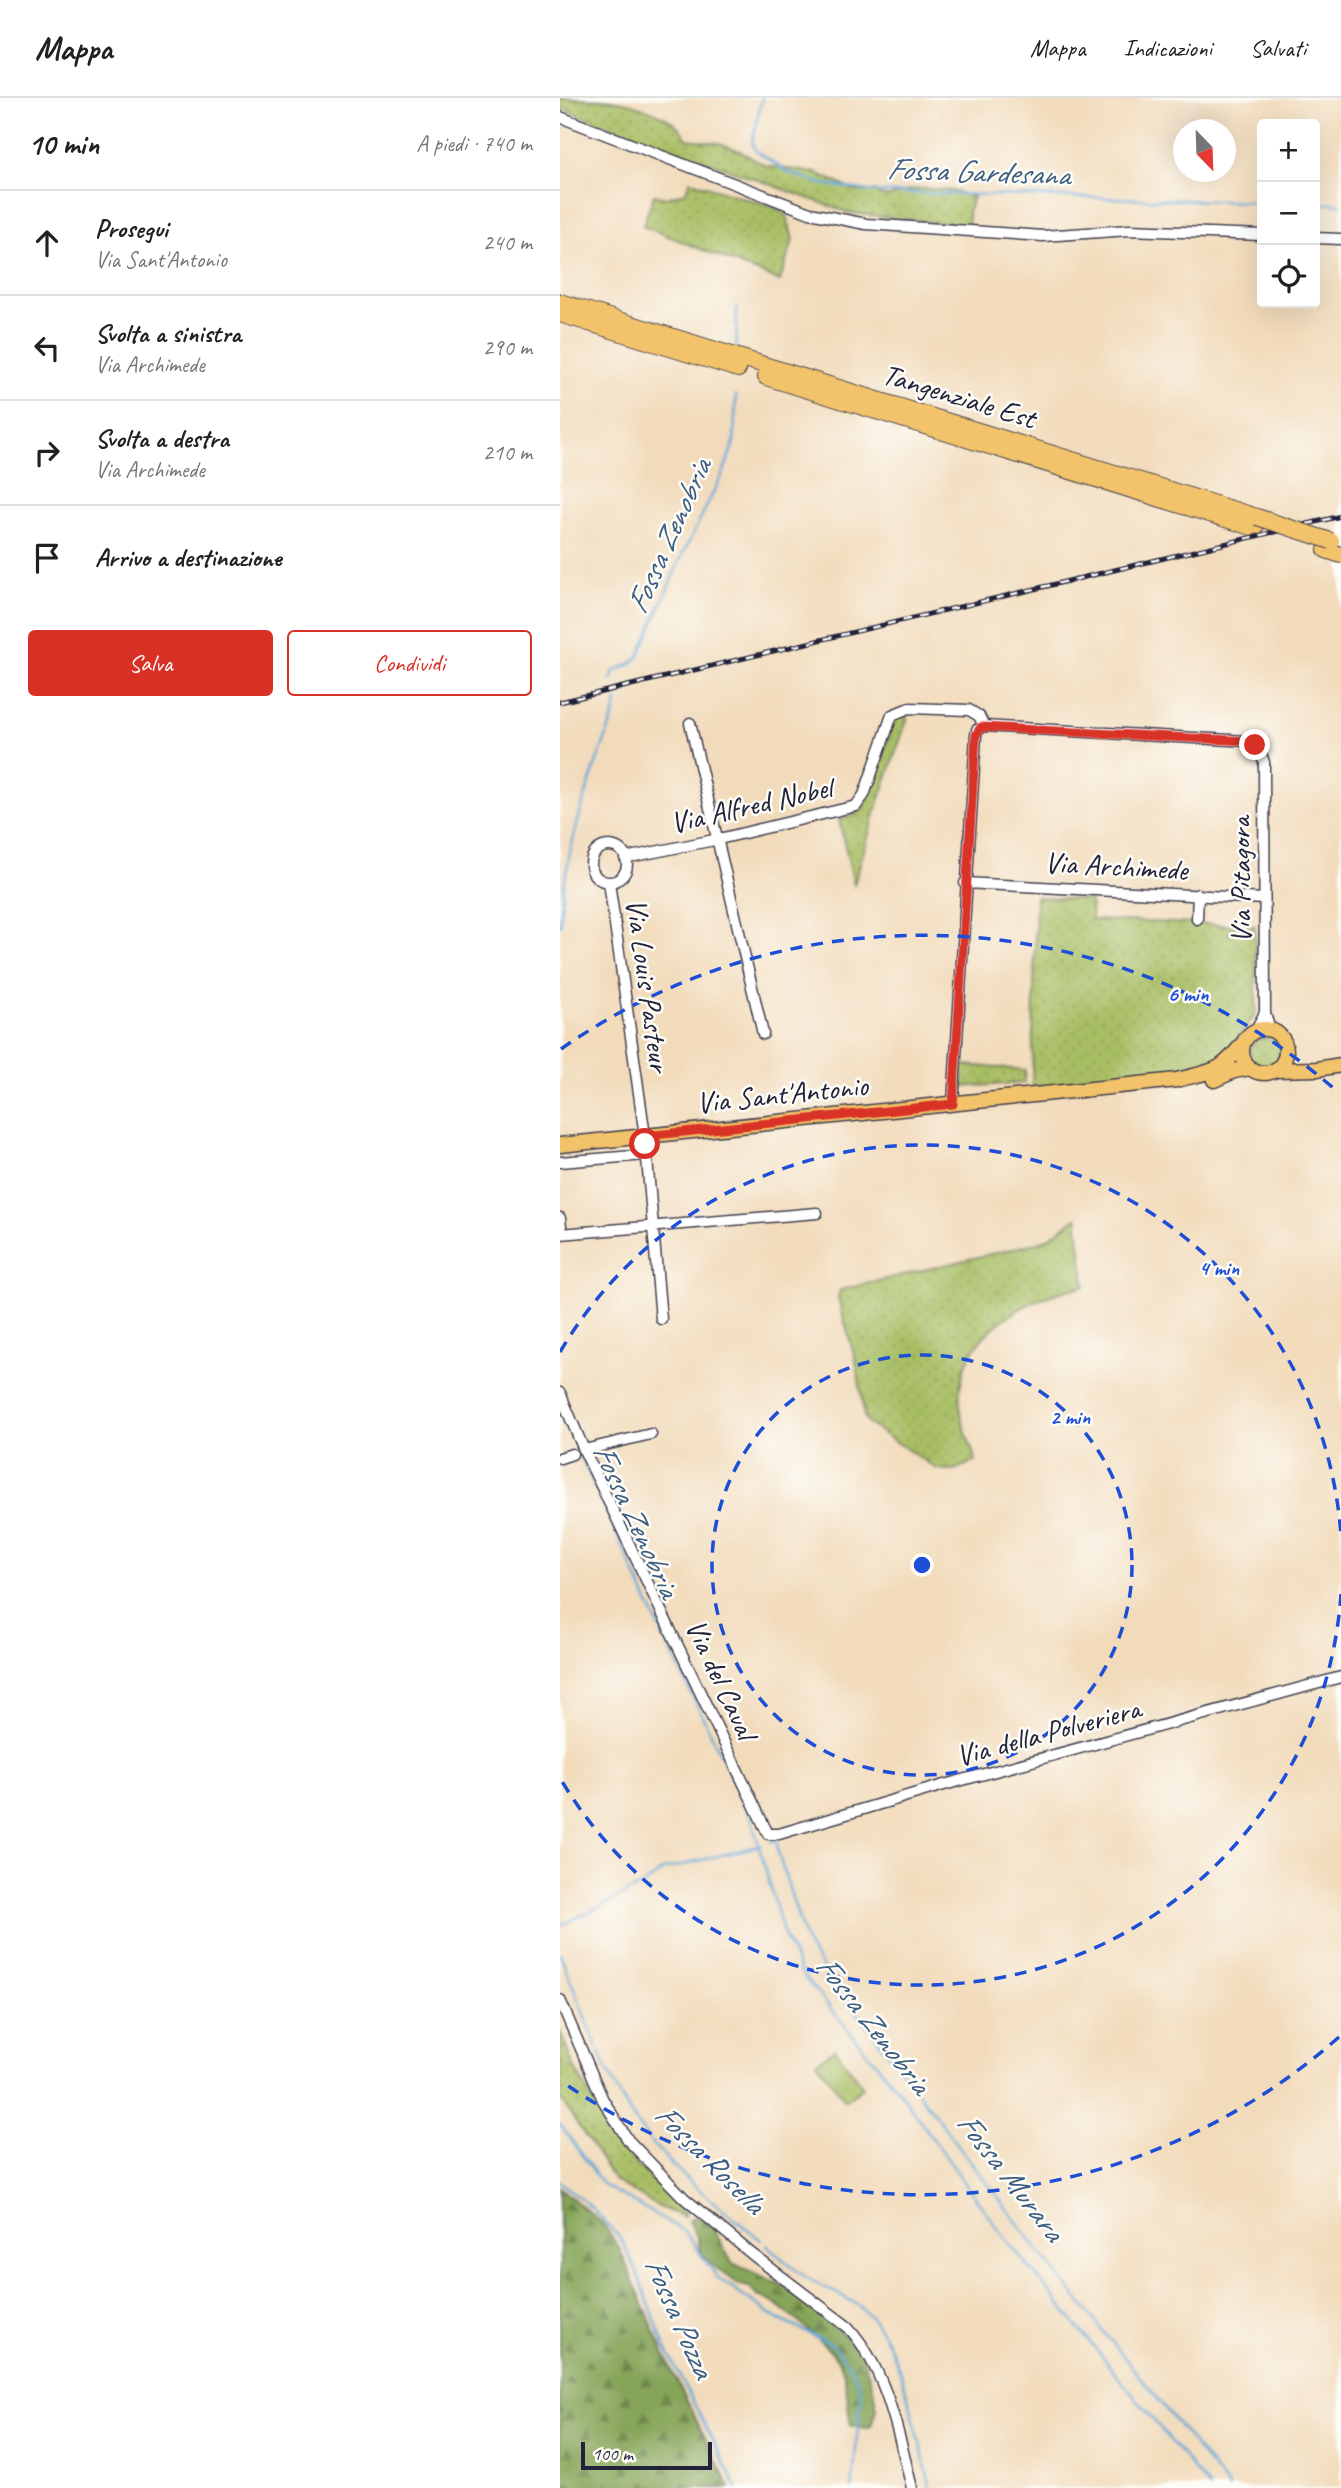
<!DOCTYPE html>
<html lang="it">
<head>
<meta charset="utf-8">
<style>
	:root { --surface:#fff; --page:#f6f6f6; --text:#202124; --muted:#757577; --line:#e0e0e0; --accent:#d93025 }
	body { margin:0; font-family:Caveat,sans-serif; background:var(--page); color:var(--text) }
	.controls { position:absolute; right:21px; top:21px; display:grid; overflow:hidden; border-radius:7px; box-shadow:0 7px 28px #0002 }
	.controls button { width:63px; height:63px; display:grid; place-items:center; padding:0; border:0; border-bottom:2px solid var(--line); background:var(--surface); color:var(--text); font:35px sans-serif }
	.compass { position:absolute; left:613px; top:21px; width:63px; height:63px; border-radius:50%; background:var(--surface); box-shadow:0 7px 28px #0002; rotate:157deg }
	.scale { position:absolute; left:21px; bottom:18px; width:131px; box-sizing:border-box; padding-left:7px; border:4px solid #22223b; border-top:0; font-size:19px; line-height:24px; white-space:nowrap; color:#22223b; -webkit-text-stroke:5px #fdfcf7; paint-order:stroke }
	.stop { position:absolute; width:21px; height:21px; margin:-16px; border:5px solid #d93025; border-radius:50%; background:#fff }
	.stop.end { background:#d93025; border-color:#fff; box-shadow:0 2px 7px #0008 }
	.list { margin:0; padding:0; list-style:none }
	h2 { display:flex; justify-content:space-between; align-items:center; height:91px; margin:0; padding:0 28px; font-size:30px }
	h2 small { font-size:23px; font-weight:400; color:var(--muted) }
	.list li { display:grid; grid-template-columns:46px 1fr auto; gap:21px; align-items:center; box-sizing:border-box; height:105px; padding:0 28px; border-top:2px solid var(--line) }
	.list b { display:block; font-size:26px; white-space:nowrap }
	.list p { margin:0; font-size:23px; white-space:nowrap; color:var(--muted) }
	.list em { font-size:23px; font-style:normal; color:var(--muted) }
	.actions { display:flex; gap:14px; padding:21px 28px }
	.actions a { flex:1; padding:16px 0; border:2px solid var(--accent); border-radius:7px; text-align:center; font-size:24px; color:var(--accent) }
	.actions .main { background:var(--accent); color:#fff }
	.icon { flex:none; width:38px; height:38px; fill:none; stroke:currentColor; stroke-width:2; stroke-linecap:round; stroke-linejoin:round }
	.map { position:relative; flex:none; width:781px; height:2390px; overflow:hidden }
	header { display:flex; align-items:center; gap:42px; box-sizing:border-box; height:98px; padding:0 35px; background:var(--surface); border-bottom:2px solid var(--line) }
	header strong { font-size:33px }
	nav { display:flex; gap:38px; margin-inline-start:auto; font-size:24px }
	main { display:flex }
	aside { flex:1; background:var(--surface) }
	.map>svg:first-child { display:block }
	.green { fill:url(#green-dots); stroke:#65704f; stroke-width:2 }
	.forest { fill:url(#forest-firs); stroke:#54644a; stroke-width:2 }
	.pitch { fill:#a8be63; stroke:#65704f; stroke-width:2 }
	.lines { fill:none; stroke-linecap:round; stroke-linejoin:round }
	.stream { stroke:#5fa6d6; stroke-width:2.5 }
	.minor-casing { stroke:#413e4e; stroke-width:13 }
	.major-casing { stroke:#413e4e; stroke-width:17 }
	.highway-casing { stroke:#413e4e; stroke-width:18 }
	.minor { stroke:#fff; stroke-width:10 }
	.major { stroke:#f2c36a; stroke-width:14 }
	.highway { stroke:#f2c36a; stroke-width:16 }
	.rail-casing { stroke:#22223b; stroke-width:5 }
	.rail { stroke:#fdfcf7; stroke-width:2.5; stroke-dasharray:8; stroke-linecap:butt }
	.highway-bridge-casing { stroke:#413e4e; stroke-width:18; stroke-linecap:butt }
	.highway-bridge { stroke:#f2c36a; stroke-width:16 }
	.route { stroke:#d93025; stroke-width:9 }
	.ring { fill:none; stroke:#1d4ed8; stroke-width:3.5; stroke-dasharray:12 9 }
	.labels { text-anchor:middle; stroke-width:5; stroke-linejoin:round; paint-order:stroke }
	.street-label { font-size:30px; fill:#22223b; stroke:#fdfcf7 }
	.water-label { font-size:32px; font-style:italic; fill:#3d5d81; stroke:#fdfcf7 }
	.centre { fill:#1d4ed8; stroke:#fdfcf7; stroke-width:3.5 }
	.ring-label { font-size:21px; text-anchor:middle; font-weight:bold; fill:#1d4ed8; stroke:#fdfcf7; stroke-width:5; stroke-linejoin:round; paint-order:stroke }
</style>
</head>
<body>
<header>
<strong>Mappa</strong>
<nav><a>Mappa</a><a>Indicazioni</a><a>Salvati</a></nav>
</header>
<main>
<aside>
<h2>10 min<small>A piedi · 740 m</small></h2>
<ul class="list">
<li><svg class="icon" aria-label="ahead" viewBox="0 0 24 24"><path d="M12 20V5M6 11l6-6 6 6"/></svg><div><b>Prosegui</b><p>Via Sant'Antonio</p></div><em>240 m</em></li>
<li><svg class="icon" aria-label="left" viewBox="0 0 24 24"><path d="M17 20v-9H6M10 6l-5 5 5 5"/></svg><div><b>Svolta a sinistra</b><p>Via Archimede</p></div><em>290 m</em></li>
<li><svg class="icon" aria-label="right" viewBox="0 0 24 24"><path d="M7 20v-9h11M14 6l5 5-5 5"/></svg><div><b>Svolta a destra</b><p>Via Archimede</p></div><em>210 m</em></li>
<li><svg class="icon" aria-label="arrive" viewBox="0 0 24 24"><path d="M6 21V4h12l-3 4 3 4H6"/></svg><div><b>Arrivo a destinazione</b></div></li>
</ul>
<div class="actions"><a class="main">Salva</a><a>Condividi</a></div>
</aside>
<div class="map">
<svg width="781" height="2390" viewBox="0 0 781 2390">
	<defs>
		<pattern id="green-dots" width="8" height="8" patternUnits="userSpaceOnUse" patternTransform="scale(1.75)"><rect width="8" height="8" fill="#a8be63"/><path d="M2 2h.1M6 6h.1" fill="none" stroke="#90a357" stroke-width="1.8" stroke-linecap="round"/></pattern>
		<pattern id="forest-firs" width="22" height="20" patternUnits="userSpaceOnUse" patternTransform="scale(1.75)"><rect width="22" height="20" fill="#86a559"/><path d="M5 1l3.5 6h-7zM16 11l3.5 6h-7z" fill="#6d864b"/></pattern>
	</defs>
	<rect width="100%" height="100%" fill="#fdfcf7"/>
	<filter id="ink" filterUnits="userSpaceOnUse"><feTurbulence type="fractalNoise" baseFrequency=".0143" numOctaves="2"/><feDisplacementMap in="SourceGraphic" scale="14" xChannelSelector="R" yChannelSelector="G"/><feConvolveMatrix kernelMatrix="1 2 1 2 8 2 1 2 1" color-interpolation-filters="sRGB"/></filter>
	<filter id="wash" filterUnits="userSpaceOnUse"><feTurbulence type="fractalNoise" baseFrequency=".00686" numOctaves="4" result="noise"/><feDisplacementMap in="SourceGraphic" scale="28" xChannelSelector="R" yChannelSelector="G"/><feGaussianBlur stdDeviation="1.57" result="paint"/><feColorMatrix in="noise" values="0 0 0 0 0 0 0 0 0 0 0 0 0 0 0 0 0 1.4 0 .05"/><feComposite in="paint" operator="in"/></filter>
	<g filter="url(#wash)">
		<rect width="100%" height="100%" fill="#f2dbbb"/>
		<path class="green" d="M0 0C44 0 70 0 108 21 117 28 121 30 127 41L159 45 180 53 206 68 256 75 295 93H316L319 97C332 101 338 94 351 92 372 89 394 92 413 99L408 113 409 128 289 115 0 10Z
			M130 83 213 109 227 118 233 142 220 183 83 128 94 97 106 100 126 94Z
			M345 614 347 622 316 712 294 786 279 722 290 719 304 710 335 622Z
			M476 799 530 802 532 822 695 828 696 916 665 956 645 969 472 990Z
			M690 955a15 15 0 1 1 30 0a15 15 0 1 1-30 0Z
			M403 967 465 972 464 985 399 989V985L403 984Z
			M517 1119 525 1188C467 1199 395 1236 400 1306 401 1326 410 1345 416 1363L394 1372 377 1371 309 1326 304 1318 297 1267 278 1200 280 1192 468 1147 487 1141Z
			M0 1933 14 1969 58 2048 124 2115V2119L99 2109 55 2083 0 2000Z"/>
		<path class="forest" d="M0 2090 43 2126 59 2150 110 2269 170 2390H0Z
			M142 2119 154 2132 172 2165 220 2186 269 2223 301 2253 316 2300V2311L311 2328 306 2330 291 2327C286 2308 289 2286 281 2267 275 2253 213 2199 199 2199L190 2189 176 2186 168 2177 154 2169 140 2153 137 2139 129 2123 132 2120Z"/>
		<path class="pitch" d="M275 1951 303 1989 285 2002 257 1964Z"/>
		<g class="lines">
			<path class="stream" d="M202 0 192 45 195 52 229 75 263 86 315 94 702 104
				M755 105 781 106
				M176 248 177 208
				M51 582 54 573 70 566 79 558 119 464 164 373 174 344 176 297
				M0 827C3 772 17 721 35 669 42 647 53 626 57 603
				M0 1313 105 1541 191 1719 223 1834 241 1875 339 1993 438 2131 649 2390
				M211 1744 217 1742 218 1755 246 1844 253 1857 479 2153 669 2390
				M0 1821 2 1827 0 1828
				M2 1827 85 1786 103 1772 201 1747
				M0 1856C23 1911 45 1980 79 2028 111 2073 159 2108 201 2142
				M0 2026 43 2087 124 2133 158 2180 218 2221 273 2247 288 2266 298 2283 301 2300 292 2390
				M0 2084 32 2110 61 2141 76 2171 105 2249 177 2390
				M207 2147C220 2159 234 2172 249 2181 266 2191 286 2198 301 2210 343 2243 357 2340 371 2390"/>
		</g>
	</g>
	<g filter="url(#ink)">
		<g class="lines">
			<defs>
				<path id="minor" d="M0 19 250 115 306 126 483 138 569 132 702 137
					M755 140 781 141
					M130 625 203 936
					M31 766a18 18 0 1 1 36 0a18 18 0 1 1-36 0Z
					M65 760 159 741 296 708 304 697 332 617 349 610 409 612 419 618 424 628
					M49 784 85 1038 101 1221
					M405 785 704 801
					M637 821 638 796
					M695 933 705 915
					M393 1006 416 637 417 632 424 628 687 643 699 651 704 664 705 915 709 929 714 934
					M0 1064 86 1057
					M0 1120 2 1136
					M0 1136 257 1115
					M0 1295 24 1352 208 1736H219L384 1687 781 1579
					M24 1352 91 1336
					M0 1360 12 1356
					M0 1902 43 2002 68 2042 124 2100 193 2157 288 2229C327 2272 338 2335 352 2390"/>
				<path id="major" d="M682 953a22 22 0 1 1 44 0a22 22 0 1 1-44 0Z
					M715 972 757 971 781 967
					M654 982 674 973 690 970
					M0 1047 617 982C655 972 659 976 684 944"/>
				<path id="highway" d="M0 204 697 419
					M0 216 178 271
					M206 279 695 430
					M766 452 781 457"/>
			</defs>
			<use href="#minor" class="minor-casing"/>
			<use href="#major" class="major-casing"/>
			<use href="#highway" class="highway-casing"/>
			<use href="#minor" class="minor"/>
			<use href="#major" class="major"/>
			<use href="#highway" class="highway"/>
			<defs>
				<path id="rail" d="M0 604 781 418"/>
			</defs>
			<use href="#rail" class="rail-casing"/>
			<use href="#rail" class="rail"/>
			<defs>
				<path id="highway-bridge" d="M697 419 771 443"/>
			</defs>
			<use href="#highway-bridge" class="highway-bridge-casing"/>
			<use href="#highway-bridge" class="highway-bridge"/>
		</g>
	</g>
	<g class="lines" filter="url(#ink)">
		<path class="route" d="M85 1046V1038L393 1006 416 637 421 629 687 643 695 647"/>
	</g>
	<g class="ring">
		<circle cx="362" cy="1467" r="210"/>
		<path d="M781 1496A420 420 0 0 1 0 1680M0 1254A420 420 0 0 1 781 1438"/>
		<path d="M779 1939A630 630 0 0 1 1 1983M1 951A630 630 0 0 1 779 995"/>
	</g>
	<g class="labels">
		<g class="street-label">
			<text transform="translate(399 298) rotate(17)" y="10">Tangenziale Est</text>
			<text transform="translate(191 707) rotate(-13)" y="10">Via Alfred Nobel</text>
			<text transform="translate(556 768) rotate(3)" y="10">Via Archimede</text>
			<text transform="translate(680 782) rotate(-90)" y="10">Via Pitagora</text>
			<text transform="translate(88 887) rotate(82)" y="10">Via Louis Pasteur</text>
			<text transform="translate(222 996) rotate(-6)" y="10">Via Sant'Antonio</text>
			<text transform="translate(161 1581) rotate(65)" y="10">Via del Caval</text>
			<text transform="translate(488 1634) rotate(-15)" y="10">Via della Polveriera</text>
		</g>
		<g class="water-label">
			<text transform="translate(418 73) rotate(2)" y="11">Fossa Gardesana</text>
			<text transform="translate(108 438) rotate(-66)" y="11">Fossa Zenobria</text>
			<text transform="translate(77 1422) rotate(65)" y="11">Fossa Zenobria</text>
			<text transform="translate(314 1926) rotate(52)" y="11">Fossa Zenobria</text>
			<text transform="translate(150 2060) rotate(45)" y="11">Fossa Rosella</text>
			<text transform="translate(451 2078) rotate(52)" y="11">Fossa Murara</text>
			<text transform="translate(120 2219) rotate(66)" y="11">Fossa Pozza</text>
		</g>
	</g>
	<circle cx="362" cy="1467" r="10" class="centre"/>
	<g class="ring-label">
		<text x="628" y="903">6 min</text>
		<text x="659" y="1177">4 min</text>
		<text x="510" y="1326">2 min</text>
	</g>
</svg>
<div class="controls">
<button>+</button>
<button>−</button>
<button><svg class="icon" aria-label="locate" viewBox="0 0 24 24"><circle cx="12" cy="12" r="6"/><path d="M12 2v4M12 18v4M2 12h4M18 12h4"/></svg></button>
</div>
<svg class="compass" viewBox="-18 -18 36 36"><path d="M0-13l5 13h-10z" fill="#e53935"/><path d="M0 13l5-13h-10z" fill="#757577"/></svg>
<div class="scale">100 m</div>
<div class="stop" style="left:85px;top:1046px"></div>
<div class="stop end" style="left:695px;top:647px"></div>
</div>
</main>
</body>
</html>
